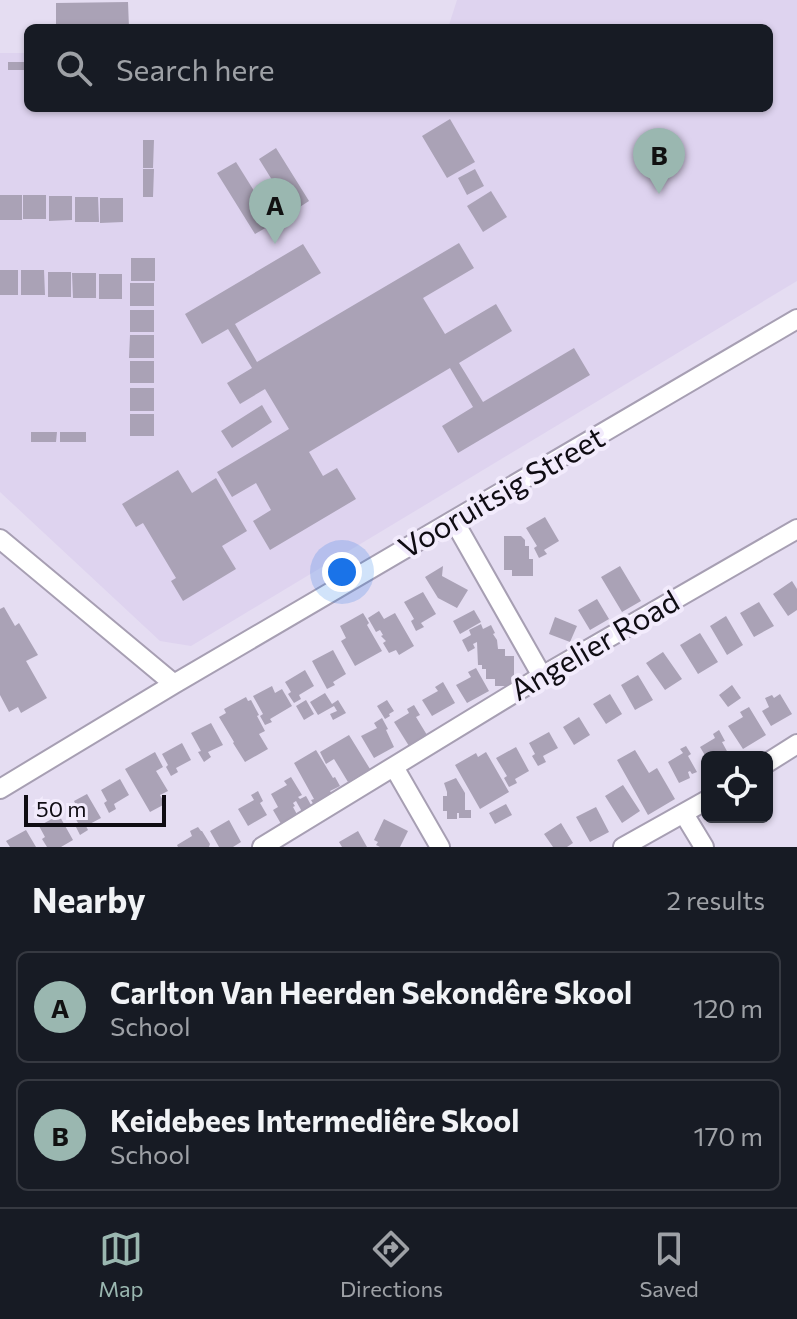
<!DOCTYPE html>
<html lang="en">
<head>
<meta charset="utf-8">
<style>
	:root { --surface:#171b24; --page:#20242c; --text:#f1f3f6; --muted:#9ea1a6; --line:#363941; --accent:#9ab7b0 }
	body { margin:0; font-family:Commissioner,sans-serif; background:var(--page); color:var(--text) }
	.controls { position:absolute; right:24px; bottom:24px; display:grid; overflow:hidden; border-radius:12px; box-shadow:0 2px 6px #0004 }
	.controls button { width:72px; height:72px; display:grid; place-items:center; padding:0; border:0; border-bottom:2px solid var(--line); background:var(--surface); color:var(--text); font:40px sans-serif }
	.scale { position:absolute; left:24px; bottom:20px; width:142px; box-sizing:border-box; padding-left:8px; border:4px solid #0f0c13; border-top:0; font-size:22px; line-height:28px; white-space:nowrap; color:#0f0c13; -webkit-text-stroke:6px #f2ebfc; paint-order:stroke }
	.you { position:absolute; left:342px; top:572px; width:28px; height:28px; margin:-20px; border:6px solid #fff; border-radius:50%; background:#1a73e8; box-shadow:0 0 0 12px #1a73e833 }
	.badge { display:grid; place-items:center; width:52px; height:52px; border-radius:50%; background:var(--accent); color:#111; font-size:26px; font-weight:700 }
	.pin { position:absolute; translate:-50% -66px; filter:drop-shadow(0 2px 4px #0008) }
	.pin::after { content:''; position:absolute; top:42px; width:28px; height:24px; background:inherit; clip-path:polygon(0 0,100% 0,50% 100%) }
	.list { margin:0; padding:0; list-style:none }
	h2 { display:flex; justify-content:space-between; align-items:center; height:104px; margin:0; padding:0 32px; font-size:34px }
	h2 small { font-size:26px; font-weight:400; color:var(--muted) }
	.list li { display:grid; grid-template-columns:52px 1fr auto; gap:24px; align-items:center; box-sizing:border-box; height:112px; margin:0 16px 16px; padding:0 16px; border:2px solid var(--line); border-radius:12px }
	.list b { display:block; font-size:30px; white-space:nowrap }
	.list p { margin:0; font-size:26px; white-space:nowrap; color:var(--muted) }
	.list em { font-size:26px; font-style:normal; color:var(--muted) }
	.icon { flex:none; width:44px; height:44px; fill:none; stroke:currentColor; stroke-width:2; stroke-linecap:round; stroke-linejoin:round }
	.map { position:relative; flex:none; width:797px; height:847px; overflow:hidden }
	.search { position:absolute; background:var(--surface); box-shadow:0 2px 6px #0004; left:24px; right:24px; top:24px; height:88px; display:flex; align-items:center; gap:20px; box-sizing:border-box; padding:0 28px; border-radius:12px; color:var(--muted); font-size:30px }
	.sheet { height:360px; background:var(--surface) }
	nav { display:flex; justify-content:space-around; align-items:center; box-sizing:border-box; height:112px; border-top:2px solid var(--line); background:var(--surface); font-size:22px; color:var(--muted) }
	nav a { display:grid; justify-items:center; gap:4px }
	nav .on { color:var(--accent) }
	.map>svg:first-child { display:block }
	.built { fill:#ded3ef }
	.building { fill:#aaa2b6 }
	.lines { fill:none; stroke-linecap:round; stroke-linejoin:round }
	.street-casing { stroke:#a79fb3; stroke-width:22 }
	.street { stroke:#fff; stroke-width:18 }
	.labels { text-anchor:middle; stroke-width:8; stroke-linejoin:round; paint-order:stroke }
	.street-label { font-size:30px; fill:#0f0c13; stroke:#f2ebfc }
</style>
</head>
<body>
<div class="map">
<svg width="797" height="847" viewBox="0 0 797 847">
	<rect width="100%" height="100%" fill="#e5ddf2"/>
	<path class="built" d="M457 0H797V281L191 646 160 641 0 492V53H28V108H769V28H448Z"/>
	<path class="building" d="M128 2 129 28H56V3Z
		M8 62H28V70H8Z
		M450 119 475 162 447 178 422 136Z
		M143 140H154L153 168H143Z
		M276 148 309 201 292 212 259 159Z
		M236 162 274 223 255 234 217 173Z
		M143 169H154L153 197H143Z
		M475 169 484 186 467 195 458 178Z
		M491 191 507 217 483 232 467 206Z
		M0 195H22V220H0Z
		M23 195H46V219H23Z
		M49 196H72V220L49 221Z
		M75 197H98L99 222H75Z
		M100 198H123V222L100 223Z
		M459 243 474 268 423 298 445 334 496 304 512 331 459 363 483 402 574 348 590 375 458 453 442 426 473 407 450 368 309 452 323 476 337 468 356 499 270 550 253 521 271 510 256 483 232 497 217 472 289 429 265 389 240 404 227 383 252 368 228 329 202 344 185 314 303 244 321 273 235 324 257 362Z
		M131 258H155V281H131Z
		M0 270H18V295H0Z
		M21 270H44L45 295H21Z
		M48 272H71V297H48Z
		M72 273H96V298H73Z
		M99 274H122V299H99Z
		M130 283H154V306H130Z
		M130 310H154V332H130Z
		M130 335H154V358H129Z
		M130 361H154V383H130Z
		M130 388H154V411H130Z
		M262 405 272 422 232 448 221 431Z
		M130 414H154V436H130Z
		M31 432H57L56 442H31Z
		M60 432H86V442H60Z
		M178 470 192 493 216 478 247 531 222 546 236 569 183 601 171 581 176 578 143 523 136 527 122 504Z
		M545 517 559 541 544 550 547 554 539 558 534 548 537 546 526 528Z
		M504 536H521L525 540V546H529V559H533V576H512V570H504Z
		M443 566 442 576 468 590 457 608 438 598 425 577Z
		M620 566 641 601 622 612 601 577Z
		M792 581 797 589V610L788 616 773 594Z
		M423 592 436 614 421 623 424 627 416 631 411 621 414 619 404 602Z
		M597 599 609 619 590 630 578 610Z
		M759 602 774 626 754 637 740 613Z
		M4 607 15 626 19 623 38 655 26 661 47 698 21 713 18 707 9 712 0 695V609Z
		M474 610 481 622 460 634 453 621Z
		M379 611 384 619 395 613 414 646 399 655 396 650 389 653 383 643 386 641 381 636 383 635 380 630 376 632 368 618Z
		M363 613 369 623 367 625 382 651 355 666 341 641 346 638 340 626Z
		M726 616 743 645 727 655 710 626Z
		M555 617 577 626 570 642 549 634Z
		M481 624 483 629 491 625 495 633 493 634 497 640 498 649H505V656H514V686H495V679H486V669H482V665H478L477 642 473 644 475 648 468 652 462 640 471 635 469 630Z
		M700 633 718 662 698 674 680 645Z
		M333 650 346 674 333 682 335 685 327 689 312 661Z
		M663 652 682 679 665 690 646 663Z
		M476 668 489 691 467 703 456 685 471 677 468 672Z
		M305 670 314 686 299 695 301 699 294 703 288 694 291 692 285 682Z
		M638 675 653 700 635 710 621 685Z
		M443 682 455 703 432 716 422 700 438 691 435 687Z
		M732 685 741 698 728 707 719 695Z
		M272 686 275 693 282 689 292 706 270 719 272 722 265 725 260 716 263 714 253 696Z
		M325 693 332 704 338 700 346 713 333 720 330 714 337 711 334 706 318 715 310 702Z
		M610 694 622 714 606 724 593 704Z
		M780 694 792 714 771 726 762 711 769 707 765 698 772 695 774 698Z
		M246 697 248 701 251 700 259 715 257 716 265 731 259 734 268 749 245 762 233 743 234 742 219 717 226 713 224 709Z
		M306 700 314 714 304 720 296 706Z
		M387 700 394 711 389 714 390 716 385 719 377 706Z
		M414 705 420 715 416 717 427 735 409 746 394 722 409 713 407 709Z
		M749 707 766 735 743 749 728 726 743 717 740 712Z
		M579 717 590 735 574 745 563 727Z
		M382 718 388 729 386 730 394 747 374 758 361 736 377 728 374 723Z
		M211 723 223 745 208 752 211 757 204 762 198 752 201 751 191 733Z
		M719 730 725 741 722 742 728 753 721 757H706L700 747 715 738 713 734Z
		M549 732 558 748 543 756 546 762 538 766 532 756 535 754 529 743Z
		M349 735 370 769 348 782 334 759 326 764 320 752Z
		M182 743 191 760 176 768 178 772 171 776 166 767 168 765 162 754Z
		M686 746 691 754 688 756 697 772 692 774 690 771 688 772 690 778 679 783 668 762 683 753 680 749Z
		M516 747 529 771 515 779 517 783 509 787 504 778 507 776 496 758Z
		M316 750 333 778 335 777 340 786 330 791 333 795 315 807 311 800 314 799 294 763Z
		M635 750 649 773 657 768 675 799 648 815 617 760Z
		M155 752 163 767 156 771 168 791 160 795 165 804 150 812 125 769Z
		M486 752 509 792 480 809 455 765 476 753 478 757Z
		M291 777 302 795 298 797 300 799 306 796 315 812 305 817 296 801 293 803 295 806 293 807 300 820 284 829 273 810 278 807 271 794 287 785 284 781Z
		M456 778 465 793V810H471V818H459V813H457V819H447V811H443V796H447V792L444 783Z
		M120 779 129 795 114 804 116 809 109 813 104 803 107 801 101 790Z
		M623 785 640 811 622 823 605 796Z
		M258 791 263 801 260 803 267 815 248 826 238 809 254 800 251 795Z
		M87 794 101 818 86 826 88 830 80 835 75 825 78 823 72 812 78 809 74 801Z
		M506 804 512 815 495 824 489 813Z
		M596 807 609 832 590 842 576 817Z
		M59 815 73 840 61 847H47L42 839 45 837 39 826Z
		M384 819 408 831 400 847H380L376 845 378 842 374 840Z
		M229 820 241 842 233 847H219L210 831Z
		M561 823 573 843 567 847H553L544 834Z
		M198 827 201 831H202L210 844 209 847H178L177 845 192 836 190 831Z
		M26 830 36 847H10L6 841Z
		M358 831 367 847H342L339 842Z"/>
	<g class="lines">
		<defs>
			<path id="street" d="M454 521 542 676
				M0 539 174 684
				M767 763 797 744
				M394 767 440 847
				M0 789 174 684 797 319
				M684 814 704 847
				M262 847 542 676 797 529
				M623 847 707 800"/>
		</defs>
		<use href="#street" class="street-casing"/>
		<use href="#street" class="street"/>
	</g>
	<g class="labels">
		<g class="street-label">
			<text transform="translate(502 493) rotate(-30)" y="10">Vooruitsig Street</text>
			<text transform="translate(595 646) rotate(-30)" y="10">Angelier Road</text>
		</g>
	</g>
</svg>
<div class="controls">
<button><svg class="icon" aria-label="locate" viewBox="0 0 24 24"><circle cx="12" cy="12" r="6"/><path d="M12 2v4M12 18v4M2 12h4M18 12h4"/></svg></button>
</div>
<div class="scale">50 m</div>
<div class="you"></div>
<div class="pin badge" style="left:275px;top:244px">A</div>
<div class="pin badge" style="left:659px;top:194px">B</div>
<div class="search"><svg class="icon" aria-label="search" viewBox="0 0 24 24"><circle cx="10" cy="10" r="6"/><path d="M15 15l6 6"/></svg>Search here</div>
</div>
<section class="sheet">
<h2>Nearby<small>2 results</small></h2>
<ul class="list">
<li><span class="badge">A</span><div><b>Carlton Van Heerden Sekondêre Skool</b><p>School</p></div><em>120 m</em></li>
<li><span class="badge">B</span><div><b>Keidebees Intermediêre Skool</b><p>School</p></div><em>170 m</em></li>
</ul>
</section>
<nav>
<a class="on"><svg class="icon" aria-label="map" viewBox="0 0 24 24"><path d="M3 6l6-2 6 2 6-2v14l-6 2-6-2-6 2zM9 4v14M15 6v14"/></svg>Map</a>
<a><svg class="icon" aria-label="directions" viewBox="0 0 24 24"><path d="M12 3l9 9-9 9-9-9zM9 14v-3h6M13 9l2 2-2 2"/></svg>Directions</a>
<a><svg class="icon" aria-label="saved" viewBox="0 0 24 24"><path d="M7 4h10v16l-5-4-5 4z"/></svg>Saved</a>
</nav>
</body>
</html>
